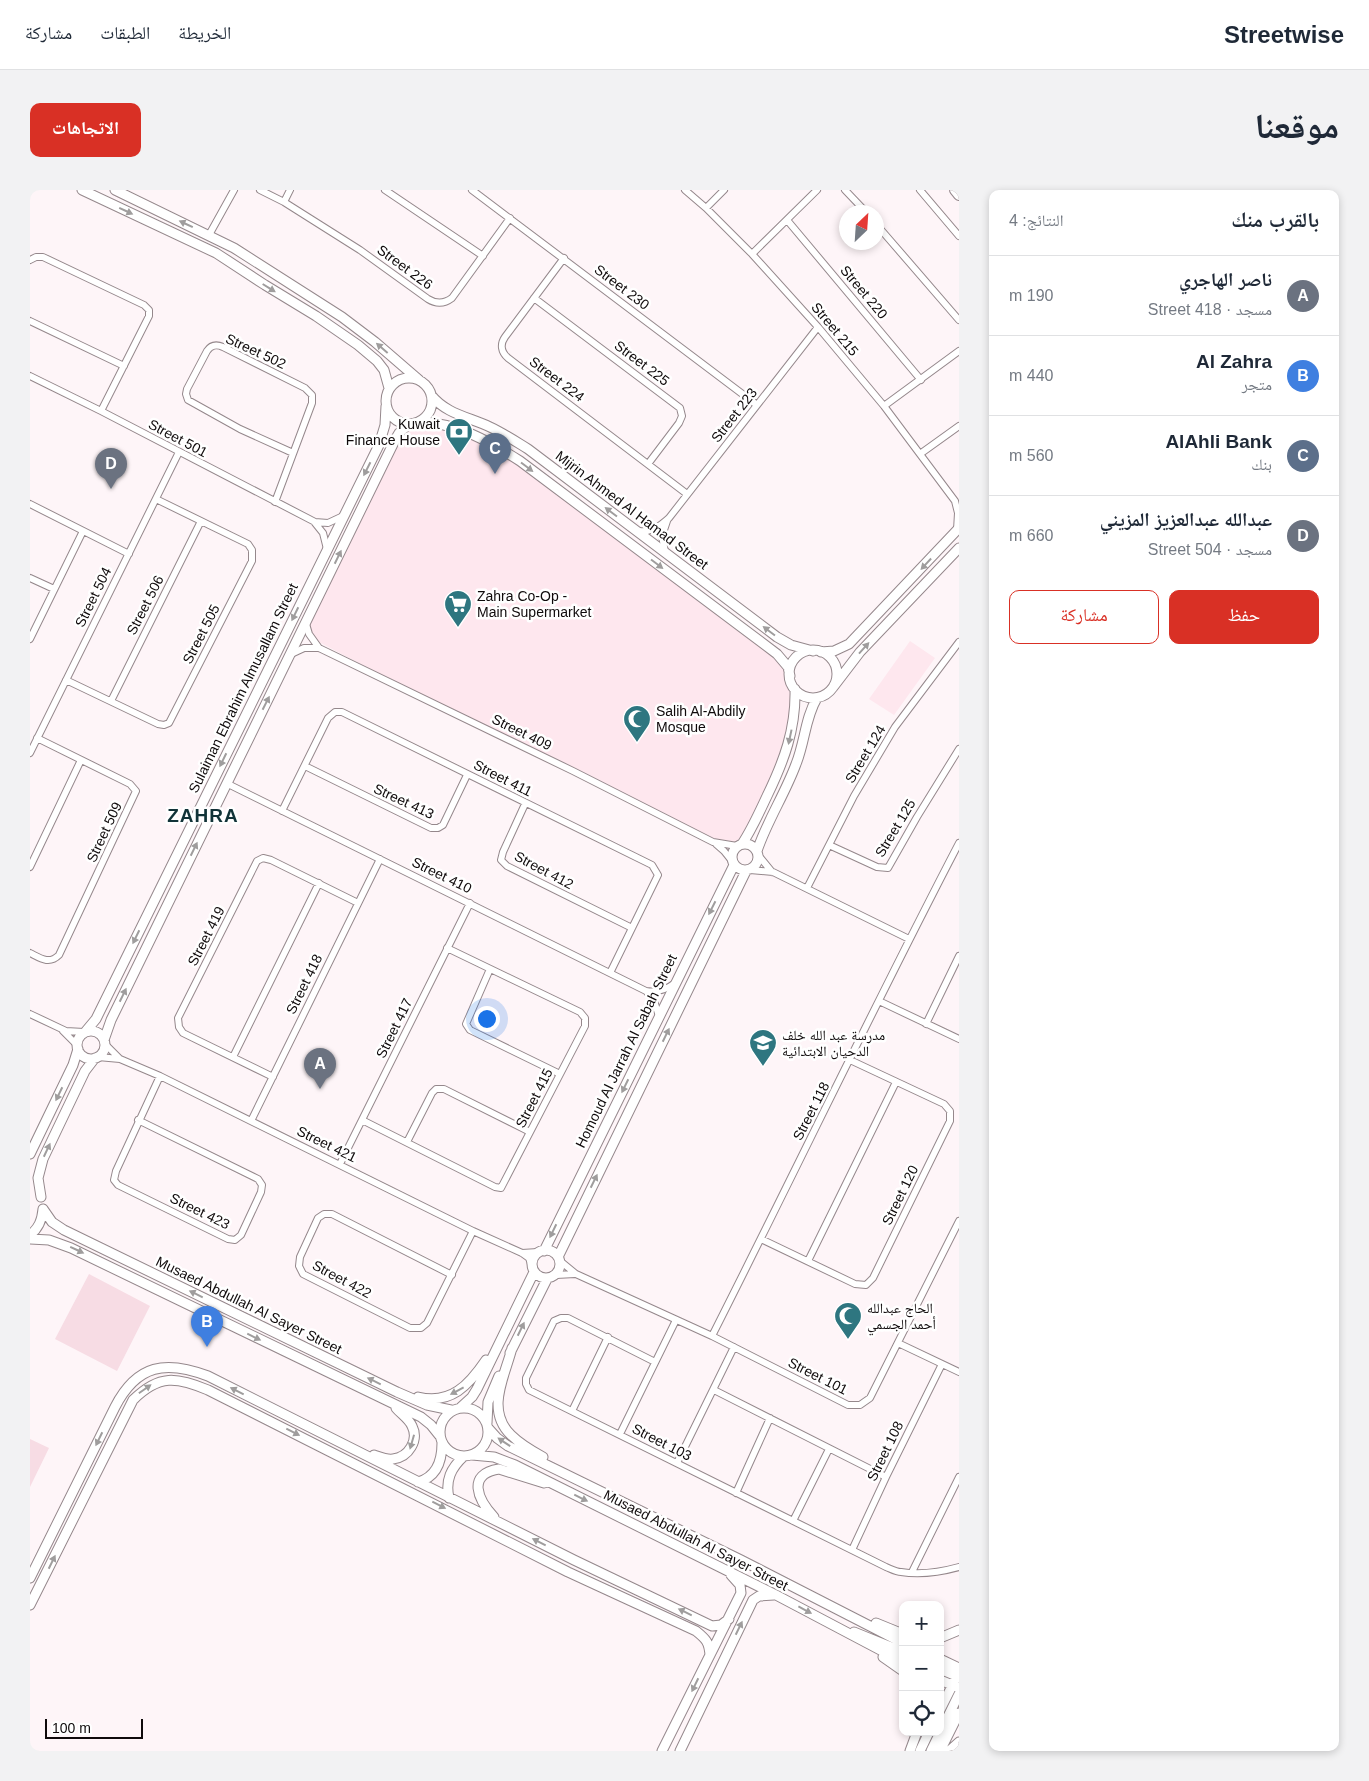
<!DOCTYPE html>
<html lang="ar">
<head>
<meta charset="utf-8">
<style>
	:root { --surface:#fff; --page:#f2f2f3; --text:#1f2937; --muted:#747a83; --line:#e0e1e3; --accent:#d93025 }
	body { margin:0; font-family:Helvetica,"Noto Naskh Arabic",sans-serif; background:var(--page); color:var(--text); direction:rtl }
	.controls { position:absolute; right:15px; bottom:15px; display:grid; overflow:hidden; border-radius:10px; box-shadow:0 2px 8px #0003 }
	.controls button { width:45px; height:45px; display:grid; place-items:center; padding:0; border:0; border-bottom:1px solid var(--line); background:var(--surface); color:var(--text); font:25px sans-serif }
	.compass { position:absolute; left:809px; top:15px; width:45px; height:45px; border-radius:50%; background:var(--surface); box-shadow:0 2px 8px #0003; rotate:25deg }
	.scale { position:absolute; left:15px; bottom:12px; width:98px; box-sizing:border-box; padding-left:5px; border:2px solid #0f0a0b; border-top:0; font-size:14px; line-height:18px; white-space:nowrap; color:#0f0a0b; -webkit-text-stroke:4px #fff; paint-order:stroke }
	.you { position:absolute; left:456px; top:828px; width:18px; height:18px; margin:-12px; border:4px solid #fff; border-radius:50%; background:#1a73e8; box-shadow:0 0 0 8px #1a73e833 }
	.badge { display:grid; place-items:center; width:32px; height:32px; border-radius:50%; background:var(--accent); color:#fff; font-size:16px; font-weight:700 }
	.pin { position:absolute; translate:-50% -41px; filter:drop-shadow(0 1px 2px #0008) }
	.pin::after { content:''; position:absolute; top:26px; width:18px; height:15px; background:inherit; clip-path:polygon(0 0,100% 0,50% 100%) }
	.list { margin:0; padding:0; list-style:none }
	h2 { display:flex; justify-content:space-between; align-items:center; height:65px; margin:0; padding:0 20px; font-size:21px }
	h2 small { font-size:16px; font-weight:400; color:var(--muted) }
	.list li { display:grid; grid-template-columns:32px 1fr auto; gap:15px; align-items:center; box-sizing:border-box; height:80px; padding:0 20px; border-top:1px solid var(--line) }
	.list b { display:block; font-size:19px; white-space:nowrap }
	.list p { margin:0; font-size:16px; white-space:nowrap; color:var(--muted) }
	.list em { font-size:16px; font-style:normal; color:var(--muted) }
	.actions { display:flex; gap:10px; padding:15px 20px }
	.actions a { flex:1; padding:11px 0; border:1px solid var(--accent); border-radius:10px; text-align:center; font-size:18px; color:var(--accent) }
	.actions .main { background:var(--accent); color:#fff }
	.icon { flex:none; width:28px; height:28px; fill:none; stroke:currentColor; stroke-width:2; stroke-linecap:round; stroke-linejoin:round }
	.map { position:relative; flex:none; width:929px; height:1561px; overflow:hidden; direction:ltr; border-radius:10px }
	header { display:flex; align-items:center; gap:30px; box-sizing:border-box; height:70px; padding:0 25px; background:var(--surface); border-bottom:1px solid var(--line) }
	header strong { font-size:24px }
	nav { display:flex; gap:28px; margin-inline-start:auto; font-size:18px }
	.intro { display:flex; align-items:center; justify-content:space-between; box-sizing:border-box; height:120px; padding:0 30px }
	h1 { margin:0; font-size:35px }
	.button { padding:12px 22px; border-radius:10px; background:var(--accent); color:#fff; font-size:18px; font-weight:700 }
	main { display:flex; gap:30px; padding:0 30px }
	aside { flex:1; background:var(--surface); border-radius:10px; box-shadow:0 2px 8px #0003 }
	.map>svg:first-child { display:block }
	.built { fill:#fee7ee }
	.green { fill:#f7dce4 }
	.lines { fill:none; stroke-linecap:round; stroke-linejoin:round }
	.minor-casing { stroke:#95888c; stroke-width:8 }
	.tertiary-casing { stroke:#95888c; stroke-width:11 }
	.primary-casing { stroke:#95888c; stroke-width:12 }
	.motorway-casing { stroke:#95888c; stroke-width:14 }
	.minor { stroke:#fff; stroke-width:6 }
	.tertiary { stroke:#fff; stroke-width:9 }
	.primary { stroke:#fff; stroke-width:10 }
	.motorway { stroke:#fff; stroke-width:12 }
	.oneway { fill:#9f9d9d }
	.labels { text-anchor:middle; stroke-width:5; stroke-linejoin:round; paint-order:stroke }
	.street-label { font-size:14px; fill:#0f0a0b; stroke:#fff }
	.poi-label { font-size:14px; fill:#0f0a0b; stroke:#fff; text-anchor:start }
	.district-label { font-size:19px; font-weight:bold; letter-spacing:1px; fill:#113338; stroke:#fff }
</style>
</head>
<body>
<header>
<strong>Streetwise</strong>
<nav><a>الخريطة</a><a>الطبقات</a><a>مشاركة</a></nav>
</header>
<div class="intro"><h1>موقعنا</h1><a class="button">الاتجاهات</a></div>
<main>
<aside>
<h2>بالقرب منك<small>النتائج: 4</small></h2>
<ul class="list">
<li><span class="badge" style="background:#6b7280">A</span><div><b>ناصر الهاجري</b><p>مسجد · Street 418</p></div><em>190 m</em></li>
<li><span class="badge" style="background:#3f7fe0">B</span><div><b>Al Zahra</b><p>متجر</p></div><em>440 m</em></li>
<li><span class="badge" style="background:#5c6f8a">C</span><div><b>AlAhli Bank</b><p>بنك</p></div><em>560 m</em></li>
<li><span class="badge" style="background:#6b7280">D</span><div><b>عبدالله عبدالعزيز المزيني</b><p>مسجد · Street 504</p></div><em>660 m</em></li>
</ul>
<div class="actions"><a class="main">حفظ</a><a>مشاركة</a></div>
</aside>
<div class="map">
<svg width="929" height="1561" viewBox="0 0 929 1561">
	<rect width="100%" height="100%" fill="#fef5f8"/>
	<path class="built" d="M389 232H405L469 257 758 477 761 493 765 499 755 567 712 654 697 655 424 523 285 450 280 442 279 434 357 267 379 234Z
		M880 451 905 468 864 525 839 509Z"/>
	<path class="green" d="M59 1084 120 1116 87 1181 25 1149Z
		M0 1249 19 1258 0 1297Z"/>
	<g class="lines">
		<defs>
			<path id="minor" d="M230 0 254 12 330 60 398 109C406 114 414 114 422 108L480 28
				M355 0 453 66
				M442 0 727 215
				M655 0 676 18 722 64 788 137 854 216 925 311 928 323 927 340
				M815 0 836 22
				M890 0 929 46
				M254 12 260 0
				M676 18 694 0
				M757 30 891 190
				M846 34 929 130
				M179 45 204 0
				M722 64 787 0
				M534 68 475 147C470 154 471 162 478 168L657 304
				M0 70 6 67H13L114 115 119 120V126L71 221
				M504 108 650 218 652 226 649 233 618 274
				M0 131 94 176
				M0 186 71 221 285 332 298 333 313 326
				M854 216 929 161
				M890 264 929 236
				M245 312 282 213V205L275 198 193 157C186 154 181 155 177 161L157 199 156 204 158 210 210 239 263 263
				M0 314 99 364
				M285 333 293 343 297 359
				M607 341C621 343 629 337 639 328L788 137
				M635 362 632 346 637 331
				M0 388 24 399
				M276 434 279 444 289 458
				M0 449 53 341
				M261 464 274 458H289L543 581 683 652 707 656
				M36 490 128 534 134 535 139 533 222 371V360L218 354 126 309
				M81 511 171 331
				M0 563 149 262
				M275 576 401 638H408L413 635 437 585
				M196 593 616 801C627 803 636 800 645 793
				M495 614 473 662 471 670 477 676 602 738
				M252 621 298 528 305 522H312L622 675 628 685 580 783
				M686 654 694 661 702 671
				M799 655 847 677 858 678 887 627 929 559
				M729 666 742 682
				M0 677 51 570
				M720 680 743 682 879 749
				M777 698 824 606 865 537 929 452
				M0 763C10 768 19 775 29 765L106 601 100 594 7 548
				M460 779 436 834 440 840 530 884
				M616 801 624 811 629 826
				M849 811 929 849
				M0 824 36 841 54 842
				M896 834 929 766
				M33 841 47 855
				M75 854 89 868
				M68 867 90 869 130 886 443 1041 492 1063 499 1068 502 1077
				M203 867 289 693
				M243 887 153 843 149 837 148 828 227 671 233 668 241 670 328 713
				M108 930 228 989 232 995 231 1002 211 1045 205 1050 198 1049 88 995 84 990 86 981 130 886
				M332 930 465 997 471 998 555 836V828L550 822 417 758
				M221 931 350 669
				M377 952 402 903 406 899H414L500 942
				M310 974 440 713
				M731 1049 825 1094 836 1095 843 1088 920 931V921L914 914 820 870
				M492 1063 508 1062
				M529 1070 546 1084 682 1146 818 1215H830L840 1208 929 1031
				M778 1071 866 892
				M422 1085 302 1024H294L288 1028 270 1067 269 1076 273 1084 380 1138H391L397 1133 443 1041
				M526 1085 545 1084
				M682 1146C765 982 844 816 929 653
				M868 1153 929 1182
				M625 1172 538 1128H531L524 1131 496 1188V1194L499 1200 856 1377C861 1379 866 1382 871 1382 889 1385 911 1382 929 1377
				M684 1200 856 1287
				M542 1221 578 1147
				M590 1244 646 1130
				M647 1273 704 1157
				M706 1303 740 1228
				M763 1331 799 1259
				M822 1360 856 1287 912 1174
				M882 1382 929 1287"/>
			<path id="tertiary" d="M52 0 186 63 235 95 286 126 328 155 347 171 354 180 359 198
				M85 0 204 58 312 127 345 152 389 190
				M356 211a23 23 0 1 1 46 0a23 23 0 1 1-46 0Z
				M401 205C416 224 439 227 460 237 473 243 485 251 498 259L747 447 761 455 783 461
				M389 232C426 232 460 252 490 271L747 464 758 477 760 486
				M759 484a24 24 0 1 1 48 0a24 24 0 1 1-48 0Z
				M791 462 804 461 819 454 929 338
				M804 496 830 462 929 358
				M702 667a13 13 0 1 1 26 0a13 13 0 1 1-26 0Z
				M712 654C722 639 729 623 737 606 754 571 766 539 765 499
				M727 661C737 631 755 604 766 574 775 552 775 528 787 508
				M56 841 66 829 349 255 355 235 356 216
				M47 855a14 14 0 1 1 28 0a14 14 0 1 1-28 0Z
				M74 850 81 830 366 248 369 243 379 234
				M0 964 43 875 48 859
				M11 1007 8 988 13 969 55 881 65 868
				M13 1019 22 1032 34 1040 367 1202 397 1215 421 1220
				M0 1045C9 1038 12 1030 13 1019
				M0 1049 19 1050 41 1058 391 1227 401 1235 409 1245
				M502 1074a14 14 0 1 1 28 0a14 14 0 1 1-28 0Z
				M514 1061 704 675
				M528 1067 716 681
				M482 1158C475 1186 455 1220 481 1245 490 1254 502 1261 513 1267
				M480 1163 517 1089
				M388 1207C421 1215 439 1195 456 1170
				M431 1217 442 1207 447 1199 504 1082
				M410 1242a24 24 0 1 1 48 0a24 24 0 1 1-48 0Z
				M457 1233 458 1212 469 1186
				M458 1238 467 1248 478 1256 711 1370 873 1453
				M344 1265C350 1267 357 1270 363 1269 379 1267 389 1250 382 1236 379 1229 371 1224 366 1218
				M442 1265 464 1267 485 1275 746 1405 873 1472
				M388 1292C407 1287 412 1271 412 1253
				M419 1308C415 1290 421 1278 434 1266
				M464 1327C448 1310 436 1284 469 1279L514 1293
				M0 1388 85 1217C107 1174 136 1170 178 1186L544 1370 682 1436 691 1435 699 1429
				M0 1415 103 1210C129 1184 147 1187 178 1200L538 1382 666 1441C676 1449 679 1452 680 1465
				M846 1433 873 1444
				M824 1442 873 1462
				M910 1448 929 1440
				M853 1467 873 1481
				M910 1469 929 1478
				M910 1479 929 1487
				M910 1490 927 1497
				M910 1520 929 1482
				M632 1561 711 1403 710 1395 701 1385
				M650 1561 723 1410 729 1406 744 1405
				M880 1561 887 1542
				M890 1561 899 1542
				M901 1561 929 1504
				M910 1561 929 1523
				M919 1561 929 1552"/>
			<path id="primary" d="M925 0 929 5"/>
			<path id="motorway" d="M928 1561 929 1559"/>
		</defs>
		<use href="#minor" class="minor-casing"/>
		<use href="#tertiary" class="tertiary-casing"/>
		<use href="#primary" class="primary-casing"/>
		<use href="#motorway" class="motorway-casing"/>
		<use href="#minor" class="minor"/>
		<use href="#tertiary" class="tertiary"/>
		<use href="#primary" class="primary"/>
		<use href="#motorway" class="motorway"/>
	</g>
	<defs><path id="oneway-solid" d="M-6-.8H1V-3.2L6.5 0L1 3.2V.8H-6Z" transform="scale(1.25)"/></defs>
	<g class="oneway">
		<use href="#oneway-solid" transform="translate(96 21) rotate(25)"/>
		<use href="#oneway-solid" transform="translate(156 34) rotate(-155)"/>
		<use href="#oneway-solid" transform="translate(239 98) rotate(32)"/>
		<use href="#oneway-solid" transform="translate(352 158) rotate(-139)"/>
		<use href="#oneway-solid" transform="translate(497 277) rotate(37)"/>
		<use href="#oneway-solid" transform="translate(337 279) rotate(117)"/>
		<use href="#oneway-solid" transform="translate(581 322) rotate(-143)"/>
		<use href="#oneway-solid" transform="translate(308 367) rotate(-64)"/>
		<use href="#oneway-solid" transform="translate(627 374) rotate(37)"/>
		<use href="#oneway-solid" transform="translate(896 374) rotate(133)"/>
		<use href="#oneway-solid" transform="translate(265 424) rotate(116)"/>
		<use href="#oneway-solid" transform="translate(739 441) rotate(-143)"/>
		<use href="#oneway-solid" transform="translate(834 458) rotate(-48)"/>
		<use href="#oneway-solid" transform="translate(236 513) rotate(-63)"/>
		<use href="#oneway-solid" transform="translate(760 547) rotate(102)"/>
		<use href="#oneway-solid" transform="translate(193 570) rotate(116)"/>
		<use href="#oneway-solid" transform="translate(164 659) rotate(-64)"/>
		<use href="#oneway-solid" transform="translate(682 718) rotate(117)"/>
		<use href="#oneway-solid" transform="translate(106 747) rotate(116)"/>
		<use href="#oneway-solid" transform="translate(93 805) rotate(-64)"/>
		<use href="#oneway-solid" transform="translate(636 845) rotate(-64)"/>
		<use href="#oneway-solid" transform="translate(595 896) rotate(116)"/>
		<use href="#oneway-solid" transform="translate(29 904) rotate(116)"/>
		<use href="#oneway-solid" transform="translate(17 960) rotate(-65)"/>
		<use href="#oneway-solid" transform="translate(564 991) rotate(-64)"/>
		<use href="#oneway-solid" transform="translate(523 1041) rotate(116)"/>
		<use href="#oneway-solid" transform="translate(47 1060) rotate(25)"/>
		<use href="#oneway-solid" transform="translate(166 1104) rotate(-154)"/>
		<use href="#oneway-solid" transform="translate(491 1139) rotate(-64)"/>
		<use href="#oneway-solid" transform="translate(224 1147) rotate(26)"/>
		<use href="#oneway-solid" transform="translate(344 1191) rotate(-154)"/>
		<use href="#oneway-solid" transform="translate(115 1199) rotate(-35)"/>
		<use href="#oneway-solid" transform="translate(207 1201) rotate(-153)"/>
		<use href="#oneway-solid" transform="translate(427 1201) rotate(152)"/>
		<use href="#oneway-solid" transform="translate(263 1242) rotate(27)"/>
		<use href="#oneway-solid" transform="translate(69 1249) rotate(116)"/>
		<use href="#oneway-solid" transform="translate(382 1252) rotate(106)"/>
		<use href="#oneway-solid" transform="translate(474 1252) rotate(-146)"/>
		<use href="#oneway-solid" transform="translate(551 1308) rotate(26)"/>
		<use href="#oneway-solid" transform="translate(409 1315) rotate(27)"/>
		<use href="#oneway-solid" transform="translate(509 1352) rotate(-153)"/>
		<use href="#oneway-solid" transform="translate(22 1372) rotate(-64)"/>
		<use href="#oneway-solid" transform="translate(775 1420) rotate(28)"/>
		<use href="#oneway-solid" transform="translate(655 1422) rotate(-154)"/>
		<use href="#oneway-solid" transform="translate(709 1438) rotate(-64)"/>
		<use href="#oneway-solid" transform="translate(665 1495) rotate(116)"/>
	</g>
	<defs>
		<symbol id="bank-pin" viewBox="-11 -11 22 30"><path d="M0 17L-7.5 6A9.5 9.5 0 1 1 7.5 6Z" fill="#2e7680" stroke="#fff"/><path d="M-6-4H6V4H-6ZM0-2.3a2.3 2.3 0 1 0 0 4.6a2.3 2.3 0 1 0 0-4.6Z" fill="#fff"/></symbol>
		<symbol id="supermarket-pin" viewBox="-11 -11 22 30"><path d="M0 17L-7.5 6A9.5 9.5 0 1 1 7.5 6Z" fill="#2e7680" stroke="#fff"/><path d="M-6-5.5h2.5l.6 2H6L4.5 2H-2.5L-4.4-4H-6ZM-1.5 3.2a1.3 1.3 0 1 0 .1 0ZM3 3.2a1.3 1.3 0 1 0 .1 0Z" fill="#fff"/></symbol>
		<symbol id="mosque-pin" viewBox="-11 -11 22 30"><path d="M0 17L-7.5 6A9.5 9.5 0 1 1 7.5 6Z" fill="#2e7680" stroke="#fff"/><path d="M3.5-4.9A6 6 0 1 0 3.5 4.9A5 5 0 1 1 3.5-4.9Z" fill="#fff"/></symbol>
		<symbol id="school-pin" viewBox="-11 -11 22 30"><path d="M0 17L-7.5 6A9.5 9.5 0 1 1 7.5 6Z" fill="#2e7680" stroke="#fff"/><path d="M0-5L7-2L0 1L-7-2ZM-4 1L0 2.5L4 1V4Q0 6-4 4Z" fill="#fff"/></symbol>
	</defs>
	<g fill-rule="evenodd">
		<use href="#bank-pin" x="413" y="226" width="32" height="43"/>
		<use href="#supermarket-pin" x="412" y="398" width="32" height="43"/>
		<use href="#mosque-pin" x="591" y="513" width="32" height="43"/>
		<use href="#school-pin" x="717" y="837" width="32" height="43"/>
		<use href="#mosque-pin" x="802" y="1110" width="32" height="43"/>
	</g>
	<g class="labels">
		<g class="street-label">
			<text transform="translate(375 77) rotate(36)" y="5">Street 226</text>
			<text transform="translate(592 97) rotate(37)" y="5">Street 230</text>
			<text transform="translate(834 102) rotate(50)" y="5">Street 220</text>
			<text transform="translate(805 139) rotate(50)" y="5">Street 215</text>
			<text transform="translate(226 161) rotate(25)" y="5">Street 502</text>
			<text transform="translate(612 173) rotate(37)" y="5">Street 225</text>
			<text transform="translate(527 189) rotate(37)" y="5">Street 224</text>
			<text transform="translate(704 225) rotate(-52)" y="5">Street 223</text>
			<text transform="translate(148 248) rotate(28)" y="5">Street 501</text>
			<text transform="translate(602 320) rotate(37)" y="5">Mijrin Ahmed Al Hamad Street</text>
			<text transform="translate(63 407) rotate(-64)" y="5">Street 504</text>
			<text transform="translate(115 415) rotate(-63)" y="5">Street 506</text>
			<text transform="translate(171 444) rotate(-63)" y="5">Street 505</text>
			<text transform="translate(213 498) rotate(-64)" y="5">Sulaiman Ebrahim Almusallam Street</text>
			<text transform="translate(492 542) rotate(26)" y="5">Street 409</text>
			<text transform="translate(835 564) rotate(-59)" y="5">Street 124</text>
			<text transform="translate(473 588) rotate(27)" y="5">Street 411</text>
			<text transform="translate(374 611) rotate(25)" y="5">Street 413</text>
			<text transform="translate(865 638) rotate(-59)" y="5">Street 125</text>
			<text transform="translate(74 642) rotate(-65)" y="5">Street 509</text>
			<text transform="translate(514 680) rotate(28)" y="5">Street 412</text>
			<text transform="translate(412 685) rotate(26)" y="5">Street 410</text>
			<text transform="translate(176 746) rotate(-63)" y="5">Street 419</text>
			<text transform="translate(274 794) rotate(-64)" y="5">Street 418</text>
			<text transform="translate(364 838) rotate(-64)" y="5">Street 417</text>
			<text transform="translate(596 861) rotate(-64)" y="5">Homoud Al Jarrah Al Sabah Street</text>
			<text transform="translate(504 908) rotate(-63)" y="5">Street 415</text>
			<text transform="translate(781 921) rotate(-63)" y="5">Street 118</text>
			<text transform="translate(297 954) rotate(26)" y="5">Street 421</text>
			<text transform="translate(870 1005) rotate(-64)" y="5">Street 120</text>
			<text transform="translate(170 1021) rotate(26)" y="5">Street 423</text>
			<text transform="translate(312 1089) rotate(28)" y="5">Street 422</text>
			<text transform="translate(219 1115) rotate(26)" y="5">Musaed Abdullah Al Sayer Street</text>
			<text transform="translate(788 1186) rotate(27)" y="5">Street 101</text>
			<text transform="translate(632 1252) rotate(27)" y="5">Street 103</text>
			<text transform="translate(855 1261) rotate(-64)" y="5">Street 108</text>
			<text transform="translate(666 1350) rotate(27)" y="5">Musaed Abdullah Al Sayer Street</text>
		</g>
		<g class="poi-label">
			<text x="410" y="239" text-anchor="end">Kuwait<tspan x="410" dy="16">Finance House</tspan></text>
			<text x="447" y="411">Zahra Co-Op -<tspan x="447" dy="16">Main Supermarket</tspan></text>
			<text x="626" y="526">Salih Al-Abdily<tspan x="626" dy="16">Mosque</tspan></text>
			<text x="752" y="850">مدرسة عبد الله خلف<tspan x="752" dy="16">الدحيان الابتدائية</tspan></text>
			<text x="837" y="1123">الحاج عبدالله<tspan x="837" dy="16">أحمد الجسمي</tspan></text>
		</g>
		<g class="district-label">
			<text x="173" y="632">ZAHRA</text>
		</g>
	</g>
</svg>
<div class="controls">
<button>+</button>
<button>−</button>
<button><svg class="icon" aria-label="locate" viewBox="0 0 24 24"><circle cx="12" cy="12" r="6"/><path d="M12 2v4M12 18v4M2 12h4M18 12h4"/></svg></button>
</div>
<svg class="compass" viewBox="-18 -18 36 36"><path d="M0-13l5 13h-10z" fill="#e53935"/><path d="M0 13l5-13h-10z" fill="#747a83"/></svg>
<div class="scale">100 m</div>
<div class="you"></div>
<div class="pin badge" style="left:290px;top:899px;background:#6b7280">A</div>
<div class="pin badge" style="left:177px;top:1157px;background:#3f7fe0">B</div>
<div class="pin badge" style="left:465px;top:284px;background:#5c6f8a">C</div>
<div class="pin badge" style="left:81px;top:299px;background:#6b7280">D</div>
</div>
</main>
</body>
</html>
